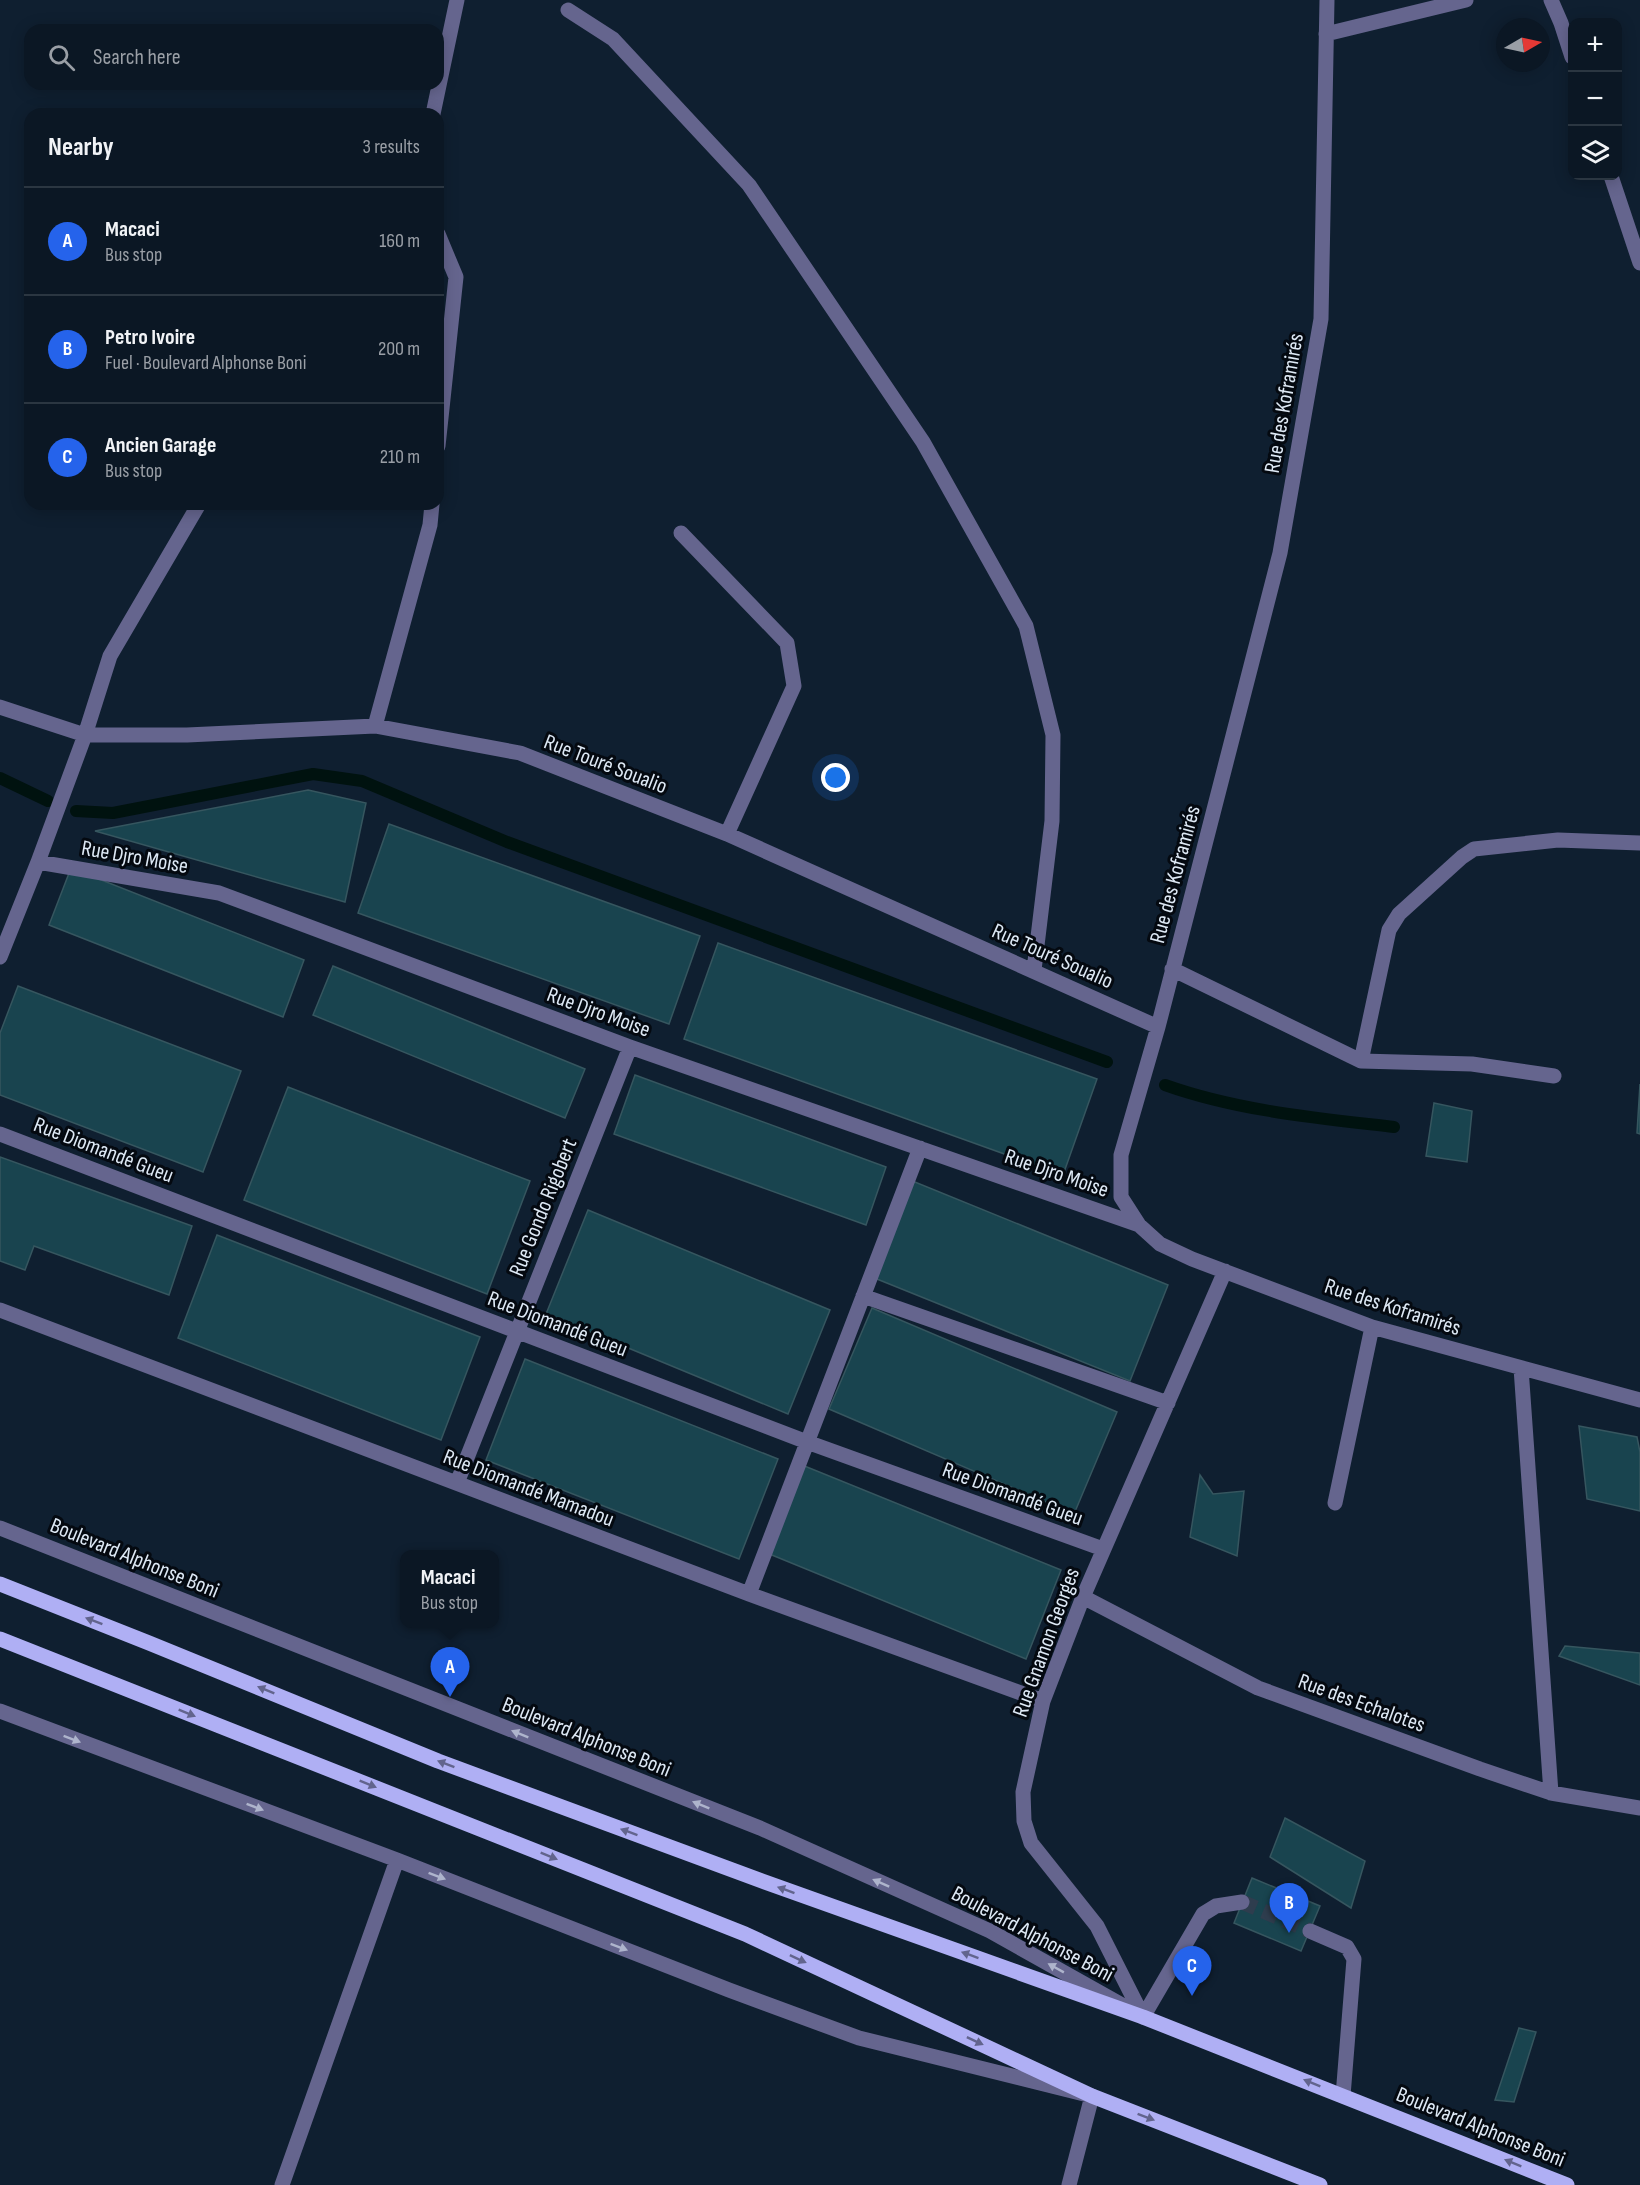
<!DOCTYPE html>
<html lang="en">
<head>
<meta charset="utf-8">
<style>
	:root { --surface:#0b1724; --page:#192431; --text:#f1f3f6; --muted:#9a9fa6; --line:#2b3641; --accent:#2563eb }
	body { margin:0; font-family:"Sofia Sans Condensed",sans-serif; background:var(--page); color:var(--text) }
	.controls { position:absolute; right:18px; top:18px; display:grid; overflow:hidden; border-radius:12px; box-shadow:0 3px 15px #0003 }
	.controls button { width:54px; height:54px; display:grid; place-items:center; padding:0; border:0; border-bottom:2px solid var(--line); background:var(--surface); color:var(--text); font:30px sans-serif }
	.compass { position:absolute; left:1496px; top:18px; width:54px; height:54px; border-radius:50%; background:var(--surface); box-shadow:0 3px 15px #0003; rotate:81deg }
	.you { position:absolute; left:836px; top:778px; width:21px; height:21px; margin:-15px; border:4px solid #fff; border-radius:50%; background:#1a73e8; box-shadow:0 0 0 9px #1a73e833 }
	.badge { display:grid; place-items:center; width:39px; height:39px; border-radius:50%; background:var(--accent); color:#fff; font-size:20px; font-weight:700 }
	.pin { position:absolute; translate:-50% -50px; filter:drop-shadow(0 2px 3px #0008) }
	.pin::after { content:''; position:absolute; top:32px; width:21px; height:18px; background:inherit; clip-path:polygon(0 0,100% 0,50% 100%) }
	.popup { position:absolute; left:400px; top:1550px; width:99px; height:78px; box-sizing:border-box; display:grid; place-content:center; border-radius:12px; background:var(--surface); filter:drop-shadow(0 2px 4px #0005); font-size:20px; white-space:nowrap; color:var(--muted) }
	.popup b { font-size:22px; color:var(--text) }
	.popup::after { content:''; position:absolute; left:50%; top:100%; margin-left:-12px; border:12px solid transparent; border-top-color:var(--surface) }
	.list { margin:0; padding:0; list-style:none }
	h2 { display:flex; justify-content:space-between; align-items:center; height:78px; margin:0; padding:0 24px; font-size:26px }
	h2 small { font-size:20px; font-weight:400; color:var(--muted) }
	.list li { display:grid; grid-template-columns:39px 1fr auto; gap:18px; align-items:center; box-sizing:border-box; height:108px; padding:0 24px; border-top:2px solid var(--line) }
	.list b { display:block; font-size:22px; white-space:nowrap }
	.list p { margin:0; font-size:20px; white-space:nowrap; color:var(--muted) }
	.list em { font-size:20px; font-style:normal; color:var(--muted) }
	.icon { flex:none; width:33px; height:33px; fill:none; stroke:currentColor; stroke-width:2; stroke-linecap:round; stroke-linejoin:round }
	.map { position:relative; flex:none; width:1640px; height:2185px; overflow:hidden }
	.search { position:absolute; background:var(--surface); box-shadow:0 3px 15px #0003; left:24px; top:24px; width:420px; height:66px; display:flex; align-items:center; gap:15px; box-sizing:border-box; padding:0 21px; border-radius:18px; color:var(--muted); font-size:22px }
	.panel { position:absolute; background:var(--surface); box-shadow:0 3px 15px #0003; left:24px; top:108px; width:420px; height:402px; border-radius:18px }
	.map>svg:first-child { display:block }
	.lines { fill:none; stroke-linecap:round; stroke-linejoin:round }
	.stream { stroke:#00120f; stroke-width:12 }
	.building { fill:#19444f; stroke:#36565f; stroke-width:1.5 }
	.minor-tunnel { stroke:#2e3d4e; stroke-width:15; stroke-dasharray:15 8; stroke-linecap:butt }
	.minor { stroke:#65658e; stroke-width:15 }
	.major { stroke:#afaff4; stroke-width:15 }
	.oneway { fill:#62648d }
	.oneway2 { fill:#aeb4cc }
	.labels { text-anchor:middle; stroke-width:6; stroke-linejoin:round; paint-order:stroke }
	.street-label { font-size:22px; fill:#dee9f5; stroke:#040910 }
</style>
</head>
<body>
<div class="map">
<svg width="1640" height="2185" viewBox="0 0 1640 2185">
	<rect width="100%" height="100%" fill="#0f1f30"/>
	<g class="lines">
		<path class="stream" d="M0 778 48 801
			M76 811 113 813 313 774 362 781 507 842 1107 1062
			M1165 1085C1238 1111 1317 1118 1394 1127"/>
	</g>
	<path class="building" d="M308 790 366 803 345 902 95 831Z
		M389 824 700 936 669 1024 358 913Z
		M71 868 304 960 283 1017 49 925Z
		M718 943 1097 1079 1063 1175 684 1039Z
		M333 966 585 1069 565 1118 313 1015Z
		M18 986 241 1071 203 1172 0 1095V1033Z
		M635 1075 886 1167 866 1225 614 1134Z
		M1640 1084V1134L1637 1133Z
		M288 1087 530 1181 487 1294 244 1200Z
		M1434 1103 1472 1111 1467 1162 1426 1156Z
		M0 1157 192 1226 169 1295 34 1246 25 1270 0 1261Z
		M905 1178 1168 1285 1130 1381 867 1275Z
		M588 1210 830 1310 788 1414 546 1314Z
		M217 1235 480 1337 441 1440 178 1338Z
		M872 1308 1117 1412 1074 1514 829 1409Z
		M525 1359 778 1459 739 1559 486 1460Z
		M1579 1426 1637 1437 1640 1452V1511L1587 1499Z
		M802 1465 1061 1570 1026 1659 767 1553Z
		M1200 1475 1213 1494 1244 1491 1237 1556 1190 1537Z
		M1565 1646 1640 1653V1685L1559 1656Z
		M1285 1818 1365 1861 1351 1908 1270 1857Z
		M1252 1878 1320 1906 1301 1951 1234 1923Z
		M1519 2028 1536 2032 1514 2102 1495 2100Z"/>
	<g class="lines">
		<path class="minor-tunnel" d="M1242 1902 1310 1931"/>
		<path class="minor" d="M1327 0 1321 319 1280 553 1158 1027 1121 1155V1197L1139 1225 1160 1244 1192 1259 1372 1327 1640 1400
			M1551 0 1561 23 1572 57
			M568 10 613 39 749 185 923 442 1026 626 1053 735 1052 821 1034 970
			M1326 34 1466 0
			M433 114 457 0
			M1611 176 1640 263
			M438 234 456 277 438 446
			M681 533 787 643 794 686 727 834
			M0 707 85 735H187L375 726 520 753 727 834 1158 1027
			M375 726 430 525 432 504
			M38 862 219 893 630 1047 1139 1225
			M0 957 38 862 85 735 110 656 199 504
			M1172 969 1361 1061 1472 1064 1554 1076
			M1361 1061 1389 930 1399 914 1462 857 1474 849 1558 840 1640 843
			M0 1134 807 1442 1103 1549
			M863 1296 1168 1403
			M0 1310 749 1594 1043 1701
			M1521 1368 1551 1793
			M457 1483 630 1047
			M1335 1503 1372 1327
			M0 1528 760 1828 990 1931 1122 2005
			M749 1594 920 1148
			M1083 1597 1258 1688 1480 1769 1551 1793 1640 1808
			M0 1711 397 1860 729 1990 859 2038 1092 2096 1069 2185
			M1310 1931 1347 1947 1354 1959 1343 2096
			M1143 2017 1097 1926 1031 1843 1024 1821 1023 1792 1043 1701 1083 1597 1225 1271
			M1143 2017 1203 1914 1216 1906 1242 1902
			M282 2185 397 1860"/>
		<path class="major" d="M0 1584 149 1643 438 1761 762 1881 1143 2017 1567 2185
			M0 1639 745 1934 1092 2096 1320 2185"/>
	</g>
	<defs><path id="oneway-solid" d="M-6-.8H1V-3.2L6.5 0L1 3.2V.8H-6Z" transform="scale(1.5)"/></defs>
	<g class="oneway">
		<use href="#oneway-solid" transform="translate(94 1621) rotate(-159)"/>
		<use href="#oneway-solid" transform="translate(266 1690) rotate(-158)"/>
		<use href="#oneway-solid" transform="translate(187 1713) rotate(22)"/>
		<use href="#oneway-solid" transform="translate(446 1764) rotate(-159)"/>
		<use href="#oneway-solid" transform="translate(368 1784) rotate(22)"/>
		<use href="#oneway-solid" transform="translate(629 1832) rotate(-160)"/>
		<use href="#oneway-solid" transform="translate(549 1856) rotate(22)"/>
		<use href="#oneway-solid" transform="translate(786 1890) rotate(-160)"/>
		<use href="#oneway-solid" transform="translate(970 1955) rotate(-160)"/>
		<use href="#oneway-solid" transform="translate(798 1959) rotate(25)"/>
		<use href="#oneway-solid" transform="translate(975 2041) rotate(25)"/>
		<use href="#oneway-solid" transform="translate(1312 2083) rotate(-158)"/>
		<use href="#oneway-solid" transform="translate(1146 2117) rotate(21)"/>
		<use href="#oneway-solid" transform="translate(1513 2163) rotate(-158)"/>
	</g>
	<g class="oneway2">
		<use href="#oneway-solid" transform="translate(520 1734) rotate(-158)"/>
		<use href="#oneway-solid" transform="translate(72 1739) rotate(21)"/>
		<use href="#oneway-solid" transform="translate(701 1805) rotate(-158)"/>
		<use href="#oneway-solid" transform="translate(255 1807) rotate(21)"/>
		<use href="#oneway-solid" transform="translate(437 1876) rotate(21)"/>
		<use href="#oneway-solid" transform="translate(881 1883) rotate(-156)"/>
		<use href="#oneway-solid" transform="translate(619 1947) rotate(21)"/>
		<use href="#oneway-solid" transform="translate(1056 1968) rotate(-151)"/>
	</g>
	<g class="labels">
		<g class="street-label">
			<text transform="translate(1283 403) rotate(-80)" y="8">Rue des Koframirés</text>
			<text transform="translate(606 763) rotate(21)" y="8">Rue Touré Soualio</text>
			<text transform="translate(135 856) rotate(10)" y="8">Rue Djro Moise</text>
			<text transform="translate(1174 874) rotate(-75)" y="8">Rue des Koframirés</text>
			<text transform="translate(1053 955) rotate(24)" y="8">Rue Touré Soualio</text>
			<text transform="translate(599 1011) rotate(20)" y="8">Rue Djro Moise</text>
			<text transform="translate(104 1149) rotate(21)" y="8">Rue Diomandé Gueu</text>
			<text transform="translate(1057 1172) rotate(19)" y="8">Rue Djro Moise</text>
			<text transform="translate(542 1207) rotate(-68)" y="8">Rue Gondo Rigobert</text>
			<text transform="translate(1393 1306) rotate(18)" y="8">Rue des Koframirés</text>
			<text transform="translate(558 1323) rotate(21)" y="8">Rue Diomandé Gueu</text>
			<text transform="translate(529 1487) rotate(21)" y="8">Rue Diomandé Mamadou</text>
			<text transform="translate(1013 1493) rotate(20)" y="8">Rue Diomandé Gueu</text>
			<text transform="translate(135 1557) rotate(22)" y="8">Boulevard Alphonse Boni</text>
			<text transform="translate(1045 1642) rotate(-70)" y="8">Rue Gnamon Georges</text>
			<text transform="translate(1362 1702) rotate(20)" y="8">Rue des Echalotes</text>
			<text transform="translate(587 1736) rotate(22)" y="8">Boulevard Alphonse Boni</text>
			<text transform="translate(1033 1933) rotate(28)" y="8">Boulevard Alphonse Boni</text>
			<text transform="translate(1481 2126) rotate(22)" y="8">Boulevard Alphonse Boni</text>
		</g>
	</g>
</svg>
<div class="controls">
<button>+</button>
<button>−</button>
<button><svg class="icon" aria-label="layers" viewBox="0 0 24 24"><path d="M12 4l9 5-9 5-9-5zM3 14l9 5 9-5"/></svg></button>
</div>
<svg class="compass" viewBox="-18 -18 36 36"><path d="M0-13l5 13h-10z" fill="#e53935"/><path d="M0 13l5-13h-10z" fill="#9a9fa6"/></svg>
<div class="you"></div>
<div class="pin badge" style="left:450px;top:1697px">A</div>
<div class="popup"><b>Macaci</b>Bus stop</div>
<div class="pin badge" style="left:1289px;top:1933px">B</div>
<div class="pin badge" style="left:1192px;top:1996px">C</div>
<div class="search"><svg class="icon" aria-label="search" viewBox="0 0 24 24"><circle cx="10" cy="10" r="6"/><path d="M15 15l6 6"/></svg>Search here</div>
<section class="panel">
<h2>Nearby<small>3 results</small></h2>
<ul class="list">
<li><span class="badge">A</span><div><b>Macaci</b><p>Bus stop</p></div><em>160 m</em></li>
<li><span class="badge">B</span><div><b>Petro Ivoire</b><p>Fuel · Boulevard Alphonse Boni</p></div><em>200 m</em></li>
<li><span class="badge">C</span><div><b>Ancien Garage</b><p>Bus stop</p></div><em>210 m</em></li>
</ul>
</section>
</div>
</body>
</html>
